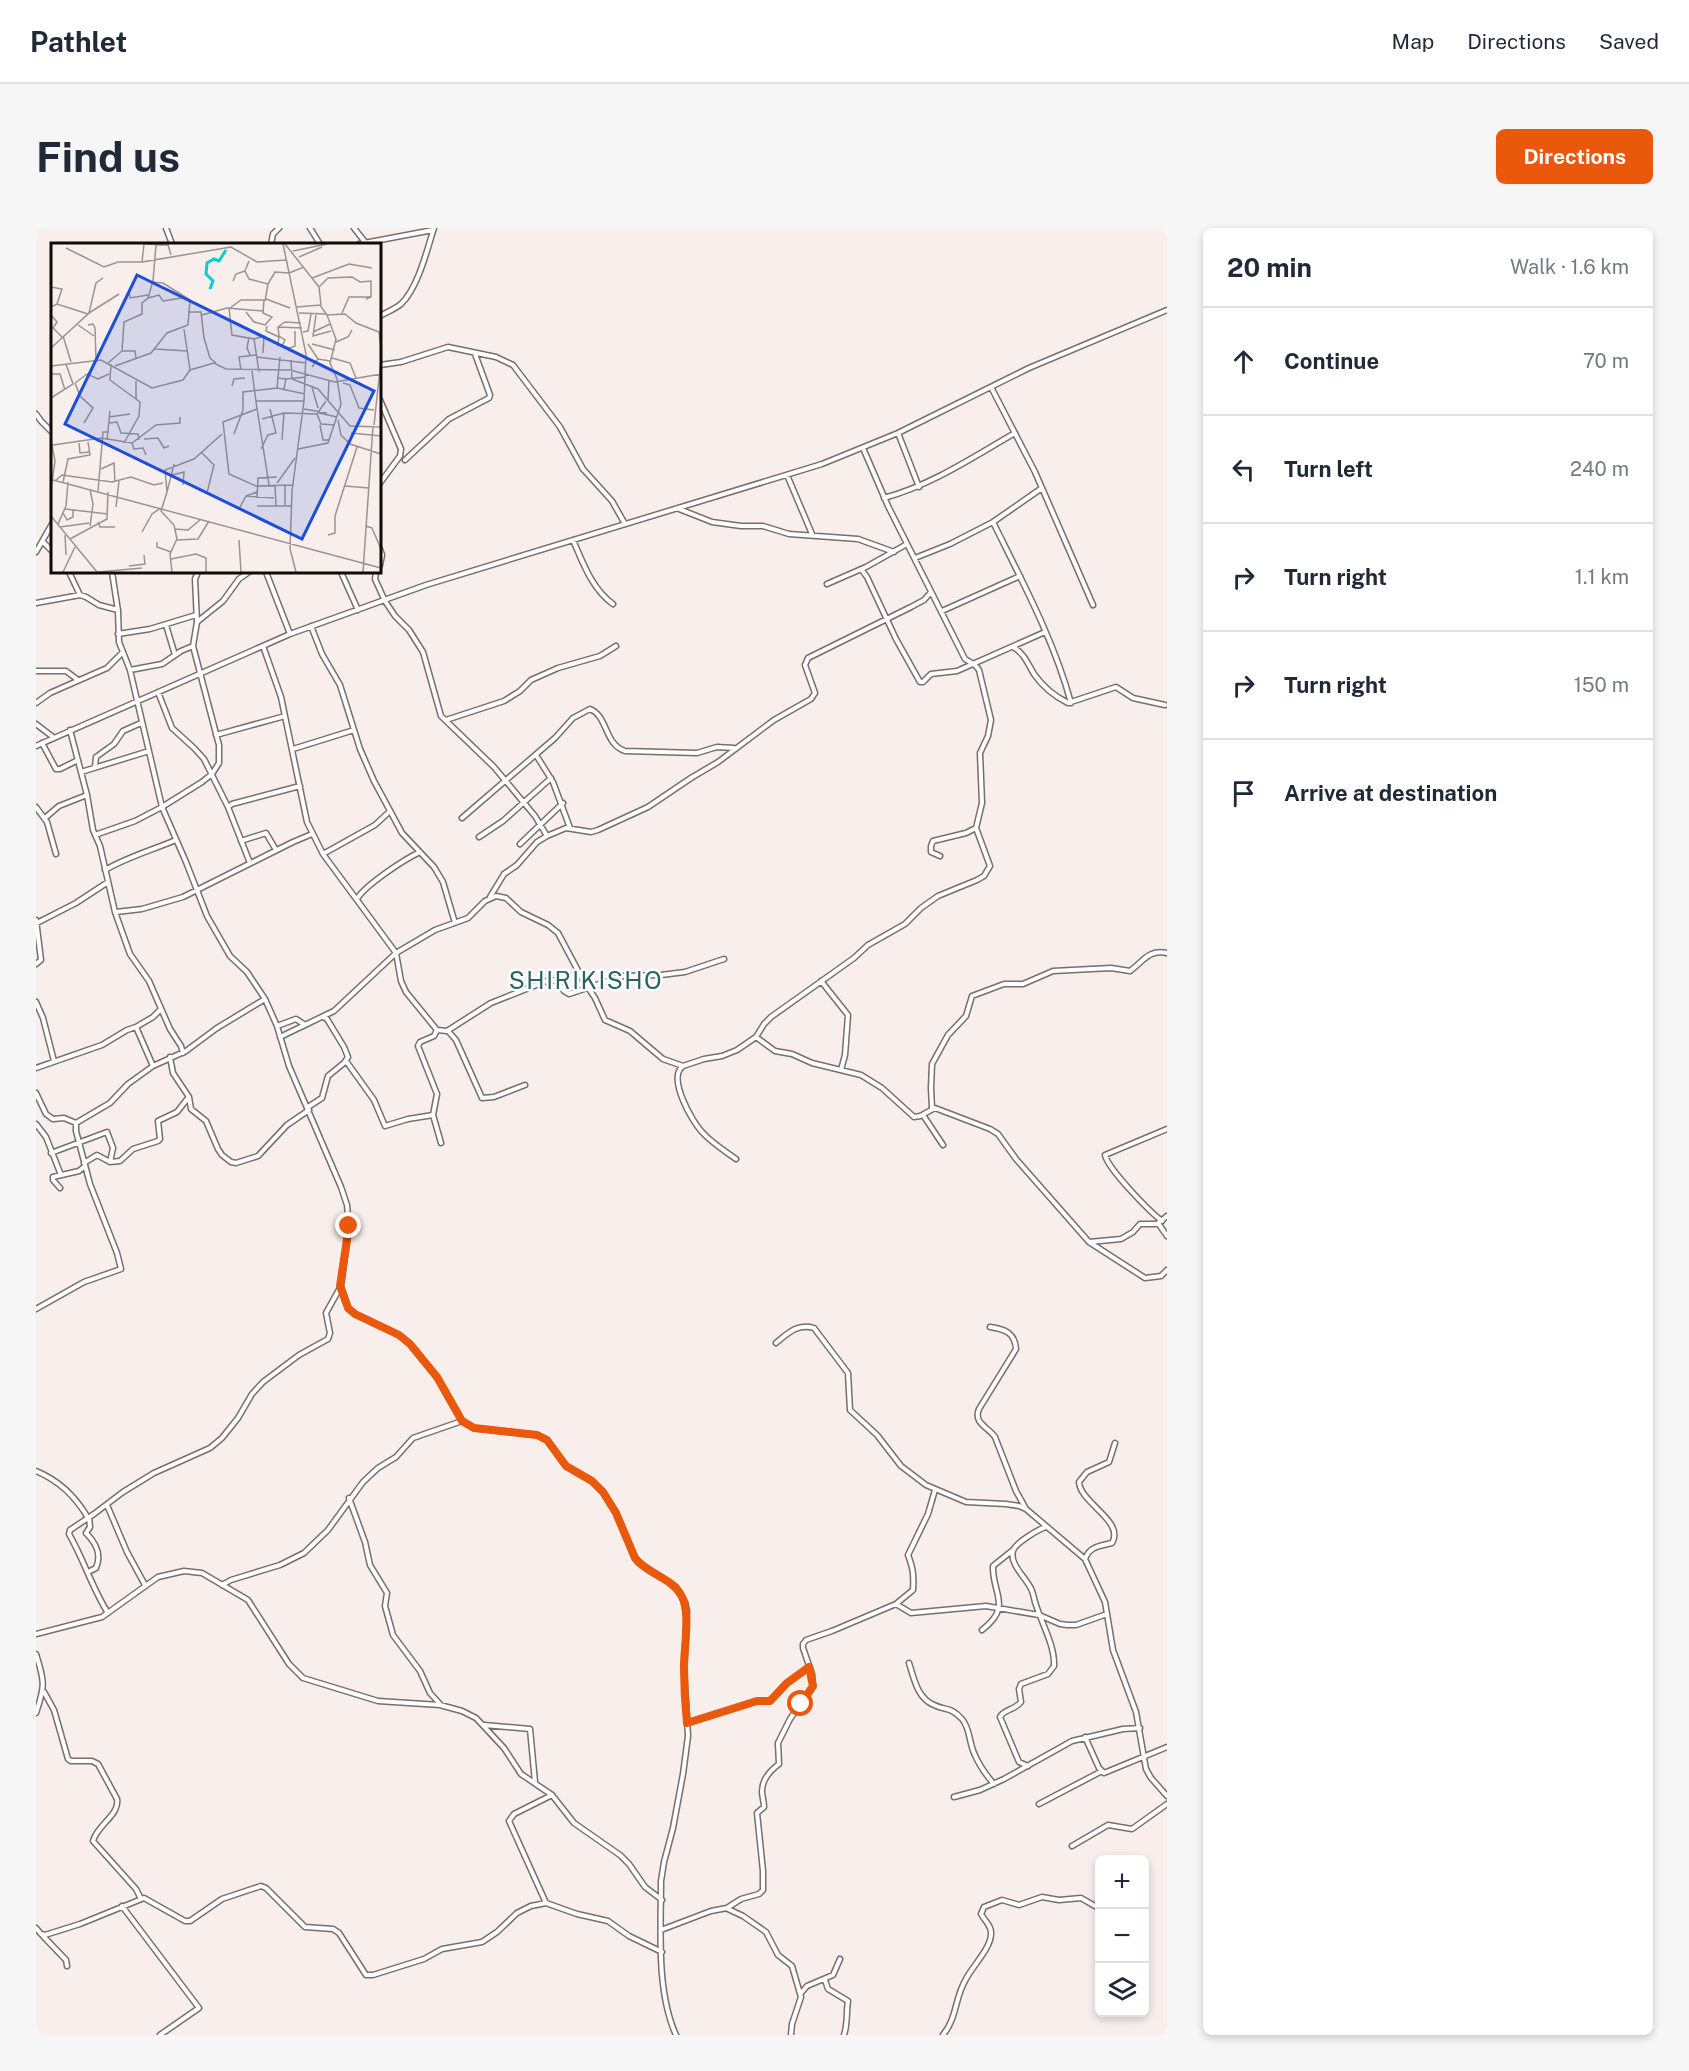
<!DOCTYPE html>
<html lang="en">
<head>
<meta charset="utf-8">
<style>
	:root { --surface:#fff; --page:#f6f6f7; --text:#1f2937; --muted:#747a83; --line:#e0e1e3; --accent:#ea580c }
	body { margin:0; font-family:"Public Sans",sans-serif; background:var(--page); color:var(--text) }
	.controls { position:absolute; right:18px; bottom:18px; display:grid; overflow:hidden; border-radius:9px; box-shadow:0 3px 9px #0003 }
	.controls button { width:54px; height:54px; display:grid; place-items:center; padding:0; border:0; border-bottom:2px solid var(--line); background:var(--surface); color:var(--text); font:30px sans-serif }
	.stop { position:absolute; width:18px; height:18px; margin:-14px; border:4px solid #ea580c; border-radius:50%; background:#fff }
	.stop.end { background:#ea580c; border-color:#fff; box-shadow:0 2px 6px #0008 }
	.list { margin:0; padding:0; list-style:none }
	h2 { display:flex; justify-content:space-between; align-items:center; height:78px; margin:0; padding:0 24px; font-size:26px }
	h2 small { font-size:20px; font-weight:400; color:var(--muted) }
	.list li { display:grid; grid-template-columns:39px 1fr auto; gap:18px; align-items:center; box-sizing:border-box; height:108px; padding:0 24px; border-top:2px solid var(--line) }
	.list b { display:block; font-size:22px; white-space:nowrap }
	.list em { font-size:20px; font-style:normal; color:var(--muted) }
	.icon { flex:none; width:33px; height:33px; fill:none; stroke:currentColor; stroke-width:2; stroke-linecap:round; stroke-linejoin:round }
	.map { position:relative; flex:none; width:1131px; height:1807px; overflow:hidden; border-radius:9px }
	header { display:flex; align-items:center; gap:36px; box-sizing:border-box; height:84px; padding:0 30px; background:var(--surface); border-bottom:2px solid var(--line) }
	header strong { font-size:28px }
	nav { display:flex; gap:33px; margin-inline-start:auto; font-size:21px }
	.intro { display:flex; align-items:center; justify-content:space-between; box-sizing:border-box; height:144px; padding:0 36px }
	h1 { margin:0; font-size:42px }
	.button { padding:15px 27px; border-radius:9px; background:var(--accent); color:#fff; font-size:21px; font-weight:700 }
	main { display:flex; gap:36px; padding:0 36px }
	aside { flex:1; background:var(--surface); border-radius:9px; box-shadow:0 3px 9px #0003 }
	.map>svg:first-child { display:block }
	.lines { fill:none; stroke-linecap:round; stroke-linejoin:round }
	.street-casing { stroke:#776e6d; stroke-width:7 }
	.street { stroke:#fff; stroke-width:4 }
	.route { stroke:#ea580c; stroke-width:8 }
	.labels { text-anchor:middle; stroke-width:5; stroke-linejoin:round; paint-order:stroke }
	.quarter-label { font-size:24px; letter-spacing:1.5px; fill:#296362; stroke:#fff }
	.inset-river { fill:none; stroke:#0ecccb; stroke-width:3 }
	.inset-road { fill:none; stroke:#9a9392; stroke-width:1.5 }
	.view { fill:#1d4ed8; fill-opacity:0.15; stroke:#1d4ed8; stroke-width:3 }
	.inset-edge { fill:none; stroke:#0e0b0a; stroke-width:3 }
</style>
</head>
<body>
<header>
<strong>Pathlet</strong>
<nav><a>Map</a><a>Directions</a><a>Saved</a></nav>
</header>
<div class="intro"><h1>Find us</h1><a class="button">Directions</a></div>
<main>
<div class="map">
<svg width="1131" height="1807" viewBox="0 0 1131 1807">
	<rect width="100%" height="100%" fill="#f8eeec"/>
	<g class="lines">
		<defs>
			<path id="street" d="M130 0 136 16
				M274 0 284 16
				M318 0 329 14
				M235 16 237 6 243 0
				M323 16 397 2
				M344 88C351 84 359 81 365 76 382 60 391 22 398 0
				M344 137 365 134 412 119 460 129 477 137 524 199 547 241 576 273 589 296
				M955 159 999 244 1057 377
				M344 172 365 221 364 228 344 255
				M0 186 5 193 16 204
				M862 205 883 259
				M369 232 413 191 453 170 454 167 439 126
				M751 247 776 306
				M848 270C896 257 937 229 979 205
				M643 281 676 294 705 298H727L753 306 822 311 858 324
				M957 294C986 353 1018 412 1035 475
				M537 312C547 335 556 361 577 376
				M7 314 16 323
				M344 321 346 327 344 337
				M0 324 16 296
				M879 330 914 316 957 294 1006 260
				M825 341 831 349 860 411 884 454H887L895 446 921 443 1009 404
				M33 344 44 367
				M76 344 82 383 83 414 94 442 126 579 150 634 171 688 194 728 211 744 229 771 241 798 253 838 305 959 311 977 313 998 305 1058 312 1080 319 1086 363 1107 374 1116 401 1149 426 1193 438 1200 501 1207 511 1212 530 1238 556 1253 567 1264 580 1285 599 1330 603 1335 640 1359 649 1374 651 1383 648 1442 652 1508 647 1546 637 1600 628 1634 625 1653C625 1701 620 1763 640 1807
				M230 344 254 406
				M305 344 322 382
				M340 344 339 351 349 373 359 388 373 402 387 424 405 488 458 539 499 588 511 608
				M791 356 830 339 871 316
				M0 375 44 367 50 369 63 377 82 382
				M906 383 984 348
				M161 394 187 373 203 351 213 344
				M130 397 139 427
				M275 398 286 426 304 457 324 521 338 553 366 605 398 639 407 654 419 695
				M82 406 114 401 160 387
				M227 418 245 469 271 594 287 626 360 725 365 753 370 764 401 802 411 803 455 775 513 752 521 753 528 763 533 766 587 748 625 747 649 744 688 731
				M977 419C988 425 992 436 998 446 1007 459 1018 468 1032 475L1080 459 1097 470 1129 477
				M94 442 126 436 145 423 157 418
				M0 443H30L42 452
				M122 464 136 500 158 520 168 531 192 579
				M0 475 14 465 71 440 87 424
				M410 492 468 473 484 463 495 452 522 440 564 428 580 418
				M0 496 17 509
				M34 502 51 567 57 602 64 618 79 684 94 726 113 753 134 801 145 818 147 825
				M180 507 249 488
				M6 515 20 541H24L42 532
				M0 518 254 406 390 357 786 236 862 205 993 140 1131 82
				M257 521 318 502
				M500 527 517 554 534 600
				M59 539 60 529 78 516 87 503 105 495
				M45 544 113 523
				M0 579 11 594 20 626
				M9 590 23 578 51 567
				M426 590 519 510 537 490 554 481C572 488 568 516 589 523L661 525 681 519 698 520
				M59 607 99 593 126 579 166 554 176 546 183 535V517L157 418 161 394 159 351 162 344
				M443 609 467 593 515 550
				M205 613 230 605 240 622
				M484 616 527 575
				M287 626 339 597 353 584
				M904 628 895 624V618L897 613 930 605 940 600
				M214 635 192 579 196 576 264 558
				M69 642C91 629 116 622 140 612
				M454 669 468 646 481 637 501 614 511 608 530 600 555 604 562 602 612 579 655 550 682 534 738 492 775 471 779 465 769 437 772 430 875 379 888 372 895 364
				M321 671C329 657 369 631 384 624
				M80 684 106 681 147 669 257 614 276 606
				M0 692 5 732 0 736
				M1 695 40 675 72 654
				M785 753 812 787 809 827 805 842
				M0 774 7 790 18 833
				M241 798 260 791 269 797
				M401 802 398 808 384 814 382 818 401 866 397 887 405 915
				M412 803 420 812 446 870 458 869 489 857
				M244 809 298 783 360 725 399 702 432 690 449 673 460 668 470 670 485 684 512 697 522 705 547 752 559 770 569 792 594 803 627 831 647 838 668 831 686 828 701 822 720 809 728 796 735 789 818 730 832 717 869 696 885 680 902 668 941 652 948 648 954 638 940 600 946 575 944 525 952 508 955 492 943 442 939 437 929 431 852 278 827 220
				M720 809 739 823 756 826 776 835 825 847 846 860 878 889 884 888 899 880 954 901 962 906 980 931 1053 1014 1109 1050 1125 1048 1131 1042
				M134 829 137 845 153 869 155 881 170 893 182 921 186 927 195 934 200 935 222 928 251 897 273 882
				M310 833 338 872 349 898 372 891 397 887
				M117 838 100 799 117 789 125 781
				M646 839C632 851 656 894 667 905 676 915 689 923 700 931
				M0 840 66 817 91 802 100 799
				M0 865 10 886 14 889 17 891 28 890 40 895
				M272 879 286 870 292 848 308 835 312 829 308 819 291 791 287 789
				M896 880 895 860 896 836 912 807 930 788 936 768 968 756H987L1017 743 1075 740 1094 743C1107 734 1112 721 1131 725
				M887 887 907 917
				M0 896 10 909 25 947
				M15 925 71 904 77 920 74 934
				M48 935 61 927 74 934 84 933 97 921 122 913 124 911 122 893 141 884 152 870
				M24 960 17 952V949L43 943 49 938
				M1126 993C1113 983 1072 941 1069 927L1131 901
				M1122 995 1131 1008
				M1053 1014 1085 1011 1097 1004 1104 996H1121L1131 988
				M0 1081 48 1054 85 1041 81 1025 54 956 40 903V895L74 875 92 856 117 838 150 823 181 800 229 771
				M954 1099C969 1101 979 1105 980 1121L943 1181C937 1195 952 1199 959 1209L980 1263 990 1281
				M740 1115C752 1105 762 1095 778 1100L812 1145 814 1182 841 1207 865 1238 890 1257 930 1274 970 1276 983 1278 990 1281 1049 1331 1069 1374 1077 1422 1100 1484 1110 1541 1115 1550 1131 1568
				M0 1243C22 1252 40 1269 52 1290
				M313 1270 329 1314 334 1337 351 1365 349 1378 357 1407 384 1443 394 1465 404 1476
				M71 1277 91 1324 109 1357
				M1049 1331C1054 1318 1064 1318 1076 1315 1089 1293 1044 1275 1043 1254L1051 1244 1073 1234 1079 1215
				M52 1344 60 1340C66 1326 60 1315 50 1305L54 1299 53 1289
				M186 1357 195 1352 244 1337 268 1325 292 1302 327 1254 342 1240 360 1229 377 1210 426 1193
				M860 1376 877 1362C878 1347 877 1340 872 1327L892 1286 899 1262
				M72 1385C56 1360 48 1332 33 1306L34 1302 58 1286 87 1264 118 1245 174 1220 186 1210 202 1190 216 1166 227 1154 263 1127 292 1111 294 1105 290 1085 305 1058
				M946 1402C977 1378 956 1366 957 1338L977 1322
				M0 1406 66 1389 122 1349 148 1343 166 1345 212 1372 253 1436 267 1450 342 1473 404 1477 426 1483 440 1490 468 1520 485 1546 516 1567 538 1595 584 1627 593 1636 609 1659 626 1672
				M0 1426C9 1454 9 1458 0 1485
				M873 1435C878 1450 881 1470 898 1477 910 1483 914 1478 926 1491 934 1500 933 1514 938 1525 943 1537 949 1546 958 1556
				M8 1464 18 1482 32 1531 35 1533H56L62 1536 81 1571C84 1587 61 1597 57 1613L100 1661 105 1671
				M651 1495 721 1473H734L751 1455 773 1439
				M448 1497 494 1501 499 1554
				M1049 1509 1063 1540 1068 1545 1131 1519
				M992 1538 983 1534 964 1489C968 1481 979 1482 985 1474L983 1461 985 1456 1012 1446 1018 1438C1019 1418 1006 1396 1000 1377 998 1372 998 1368 996 1363 992 1351 973 1337 977 1323 979 1315 1003 1301 1010 1299
				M918 1569 944 1562 968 1551 1036 1513 1087 1501 1104 1500
				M1003 1576 1066 1543
				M1036 1618 1072 1597 1096 1601 1131 1576
				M510 1675 473 1593 478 1586 516 1567
				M86 1678 163 1780 124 1807
				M692 1681 707 1688 730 1704 742 1727 756 1738 765 1769 756 1796 755 1807
				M0 1700 5 1706 9 1707 44 1696 108 1670 149 1693H154L186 1671 225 1658 230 1660 269 1699 297 1701 303 1705 330 1747H337L388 1731 406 1721 446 1714 461 1704 481 1685 495 1678 510 1675 541 1686 572 1693 593 1708 626 1724
				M625 1702 675 1683 691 1680 705 1671 723 1666 727 1662V1643L721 1585 728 1579C728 1573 726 1569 726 1563 726 1552 735 1542 743 1536L742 1515 754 1491 777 1458 776 1446 767 1420V1416L770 1412 796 1403 860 1376 875 1385 950 1378 1003 1387 1024 1396 1031 1397H1040L1071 1386
				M7 1708 30 1732 31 1738
				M789 1752 792 1761 812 1773C810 1785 812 1795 808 1807
				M765 1765 771 1758 797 1747 804 1731
				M907 1807C922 1788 918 1771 930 1751 936 1739 955 1720 955 1706 956 1698 948 1692 945 1686L948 1679 966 1672 983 1677 1006 1669 1023 1672 1045 1670 1064 1681"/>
		</defs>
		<use href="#street" class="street-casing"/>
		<use href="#street" class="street"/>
	</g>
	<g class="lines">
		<path class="route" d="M313 998 304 1058 312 1080 319 1086 363 1107 374 1116 401 1149 426 1193 438 1200 501 1207 511 1212 530 1238 556 1253 567 1264 580 1285 599 1330C611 1346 635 1349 645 1367 655 1383 648 1419 648 1439 648 1458 649 1476 651 1495L721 1473H734L751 1455 773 1439 777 1458 765 1476"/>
	</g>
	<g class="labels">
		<g class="quarter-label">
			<text x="550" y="761">SHIRIKISHO</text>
		</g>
	</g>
	<g transform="translate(15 15)">
		<rect width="330" height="330" fill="#f8eeec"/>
		<path class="inset-river" d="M159 46 162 38 155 31 156 20 163 16 168 18 175 7"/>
		<path class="inset-road" d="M93 1 91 19 180 4 206 19 235 17M94 1 117 2 120 12M232 1 255 111 253 158 241 248 239 306 245 329M234 1 268 44M15 5 53 24 67 19H90M242 8 276 1M248 14 271 4M194 28 198 36 217 41 214 58M261 35 298 21 321 25M182 38 185 31 194 28 198 18M217 41 224 29 238 30 253 24M0 44 11 46 6 61M268 44 277 35 301 34 309 39 320 38V54L315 56M268 44 270 62M78 46 79 55 97 52M97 55 108 52 112 58 131 55M215 56 239 65M0 64 6 61 37 71M246 64 269 62 276 72 285 96 279 120 286 136 290 161 277 200 247 206M178 65 181 92 203 96 208 129M179 65 190 57H213L212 70 221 74 214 82 203 79 195 69M137 69H150L153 95 159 115 165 120M38 70 68 51M248 70 275 71M291 70 298 54H319M0 72 6 79 2 85 11 94M151 72 176 65 212 68M265 72 262 93 280 88M276 72 294 71 305 80 328 89 330 105M27 82 43 93M37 82 42 81 44 85 45 116M216 83 215 88 228 94M227 84 251 85M133 86 139 127M252 89 257 88 260 71M262 89 279 81M12 93 20 119M228 93 227 102 239 105 244 103V88M198 94 196 105 199 112M203 96 213 93 212 110M285 99 297 94 301 87M257 101 267 116M261 101 284 107M231 103 234 97 228 93 227 84 234 79 250 80M0 105 38 70 45 40 52 35M104 106 137 108M71 108H84L85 115M206 114 255 120M281 115 299 120 305 135M240 117 241 136M57 120 71 108 73 79 91 71V60L97 55 102 38 105 2M60 121 59 137 89 159 88 173 73 200M0 123 50 117 101 145 132 137 139 127 163 120 175 126 239 127 284 139 330 131M64 123 100 110 116 90 137 82 139 57 112 40 102 39M261 124 267 116 279 118M190 127 188 114 206 112M201 128 206 166 172 179 178 231 205 243 242 242M0 131H9L14 147M226 135 235 136 233 146M235 136 255 134M241 136 267 146 299 183 330 184M24 140 29 153 42 165 33 180M24 140 36 131 47 136 58 131M292 140 299 142 308 165 323 167M181 143 183 136 194 135M261 144 267 165M226 145 229 114M0 155 22 141 15 121M85 157V138M205 158H253M277 158 278 137M206 165 218 242M253 166 276 170M268 170 286 174M266 171 270 181 284 182M58 174 79 171M211 176 233 170 266 171 275 158M287 177 290 192 299 201 330 211M58 180 66 179 70 190 87 191 88 197M269 182 272 197H279M323 182 330 117M300 190 330 193M183 191 192 167V149L226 145 254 151M93 196 107 195 113 205 118 203M0 197 4 218 0 246M56 197 59 168M231 197 233 170M28 200 29 210 39 209M81 200 83 206 92 205 95 212M2 202 50 195 81 200 105 182 129 180V174M210 206 217 192 225 190 219 166M150 209 163 222 156 250M50 226 63 220 64 239M121 232 133 229 132 242M2 237 330 325M4 238 11 232 61 239 80 234 103 242 112 240M12 239 17 216 39 212 37 199M226 240 244 215M224 242 225 263M234 242V263M294 243 318 245M47 248 52 189H58M116 249 123 221M195 253 223 255M206 255 207 235 226 234M206 263H241M65 264 68 238M14 266 57 271M188 266 195 253 206 249M12 270 16 277 22 274V267M0 273 46 329M47 279 49 284H64M7 281 15 263 17 239M39 283 42 261 39 246M315 283 321 285 330 306M9 284 38 280M124 286 137 287 150 276M91 289 101 271 110 265M14 292 15 312M277 292 284 290V273L306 204M19 296 56 276 57 249M126 297 147 296 158 278M188 297 190 329M106 299V304L120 309M120 316 145 311 155 315V329M78 323 94 321 93 312M12 329 24 304M47 329 91 325M121 329 119 311 126 296 123 282 110 268 116 249 114 227 143 216 171 191M312 329 322 183"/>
		<path class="view" d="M86 32 323 148 251 296 14 181Z"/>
		<rect width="330" height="330" class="inset-edge"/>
	</g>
</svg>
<div class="controls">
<button>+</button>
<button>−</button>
<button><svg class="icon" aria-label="layers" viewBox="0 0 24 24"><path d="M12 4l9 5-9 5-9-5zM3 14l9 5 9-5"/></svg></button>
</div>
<div class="stop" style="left:765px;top:1476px"></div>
<div class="stop end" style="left:313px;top:998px"></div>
</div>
<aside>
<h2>20 min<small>Walk · 1.6 km</small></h2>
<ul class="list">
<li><svg class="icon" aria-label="ahead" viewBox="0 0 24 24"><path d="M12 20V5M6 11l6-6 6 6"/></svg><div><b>Continue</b></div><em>70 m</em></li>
<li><svg class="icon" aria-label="left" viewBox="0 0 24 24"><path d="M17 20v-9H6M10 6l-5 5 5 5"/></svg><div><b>Turn left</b></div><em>240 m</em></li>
<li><svg class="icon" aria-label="right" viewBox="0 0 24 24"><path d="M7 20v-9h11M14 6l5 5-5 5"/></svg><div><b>Turn right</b></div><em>1.1 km</em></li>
<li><svg class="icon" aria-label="right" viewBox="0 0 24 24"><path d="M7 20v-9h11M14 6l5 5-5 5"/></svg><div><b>Turn right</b></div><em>150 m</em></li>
<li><svg class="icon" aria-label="arrive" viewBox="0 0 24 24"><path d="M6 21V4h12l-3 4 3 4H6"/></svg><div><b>Arrive at destination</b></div></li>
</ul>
</aside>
</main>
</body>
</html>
